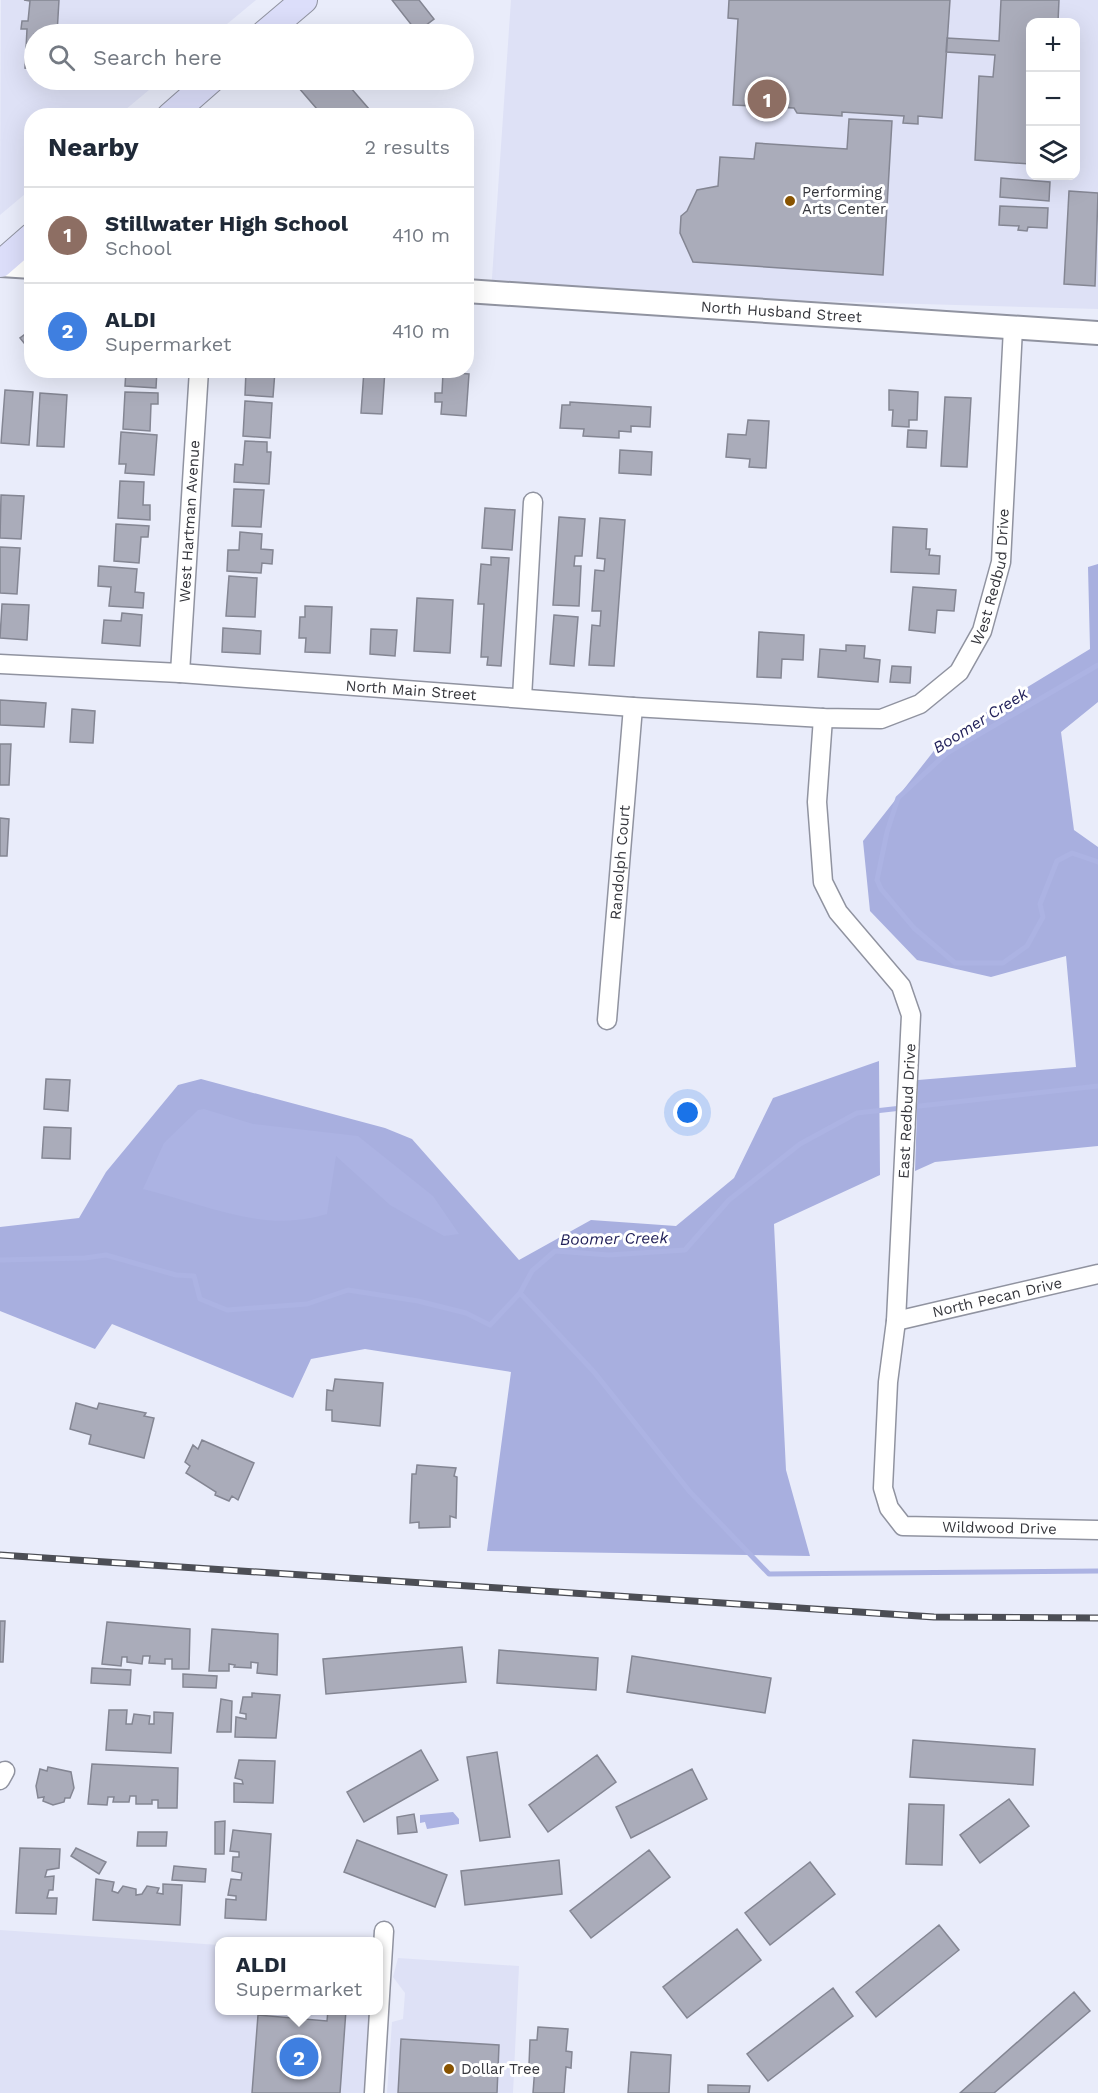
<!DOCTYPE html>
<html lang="en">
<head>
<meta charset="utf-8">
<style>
	:root { --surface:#fff; --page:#f2f2f3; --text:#1f2937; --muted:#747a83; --line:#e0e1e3; --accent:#d93025 }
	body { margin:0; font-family:"Work Sans",sans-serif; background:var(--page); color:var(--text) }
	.controls { position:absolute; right:18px; top:18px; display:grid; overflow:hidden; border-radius:12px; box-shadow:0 6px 24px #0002 }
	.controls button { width:54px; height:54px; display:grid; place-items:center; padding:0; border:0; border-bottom:2px solid var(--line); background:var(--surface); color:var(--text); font:30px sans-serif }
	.you { position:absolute; left:688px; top:1113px; width:21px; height:21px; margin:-15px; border:4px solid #fff; border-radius:50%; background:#1a73e8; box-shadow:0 0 0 9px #1a73e833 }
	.badge { display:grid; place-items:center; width:39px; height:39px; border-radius:50%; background:var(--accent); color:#fff; font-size:20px; font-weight:700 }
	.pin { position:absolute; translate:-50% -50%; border:3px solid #fff; box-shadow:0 2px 6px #0006 }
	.popup { position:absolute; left:215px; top:1937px; width:168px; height:78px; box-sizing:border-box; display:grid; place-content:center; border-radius:12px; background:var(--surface); filter:drop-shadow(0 2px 4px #0005); font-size:20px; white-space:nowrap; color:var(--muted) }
	.popup b { font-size:22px; color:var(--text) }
	.popup::after { content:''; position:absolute; left:50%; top:100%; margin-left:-12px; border:12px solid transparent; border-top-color:var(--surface) }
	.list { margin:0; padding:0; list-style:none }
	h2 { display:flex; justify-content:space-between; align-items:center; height:78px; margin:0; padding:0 24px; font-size:26px }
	h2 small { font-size:20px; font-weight:400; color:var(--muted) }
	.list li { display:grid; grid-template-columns:39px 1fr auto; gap:18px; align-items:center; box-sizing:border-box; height:96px; padding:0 24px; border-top:2px solid var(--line) }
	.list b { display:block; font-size:22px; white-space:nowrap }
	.list p { margin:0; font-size:20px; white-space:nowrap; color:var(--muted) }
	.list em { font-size:20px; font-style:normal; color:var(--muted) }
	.icon { flex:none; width:33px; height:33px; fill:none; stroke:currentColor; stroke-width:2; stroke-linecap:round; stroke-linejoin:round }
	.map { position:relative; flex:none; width:1098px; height:2093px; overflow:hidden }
	.search { position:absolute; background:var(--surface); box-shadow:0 6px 24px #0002; left:24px; top:24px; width:450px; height:66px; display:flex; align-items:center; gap:15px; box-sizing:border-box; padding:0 21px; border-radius:33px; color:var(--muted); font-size:22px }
	.panel { position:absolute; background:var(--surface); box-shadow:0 6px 24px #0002; left:24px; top:108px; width:450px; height:270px; border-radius:24px }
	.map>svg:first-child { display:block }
	.built { fill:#dee1f6; fill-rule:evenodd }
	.forest { fill:#a8afdf }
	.water { fill:#acb3e3 }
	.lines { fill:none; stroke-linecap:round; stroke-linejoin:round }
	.stream { stroke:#acb3e3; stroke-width:5 }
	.building { fill:#aaacba; stroke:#848693; stroke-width:1.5 }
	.minor-casing { stroke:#9093a0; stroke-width:21 }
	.tertiary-casing { stroke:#9093a0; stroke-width:26 }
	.secondary-casing { stroke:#9093a0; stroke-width:28 }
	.minor { stroke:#fff; stroke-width:18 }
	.tertiary { stroke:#fff; stroke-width:22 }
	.secondary { stroke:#dcdefa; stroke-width:26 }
	.rail-casing { stroke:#4c4e55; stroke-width:7 }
	.rail { stroke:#fff; stroke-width:4.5; stroke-dasharray:14; stroke-linecap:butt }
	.poi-dot { fill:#885300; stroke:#fff; stroke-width:2 }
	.labels { text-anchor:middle; stroke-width:6; stroke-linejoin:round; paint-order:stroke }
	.poi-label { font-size:15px; fill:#35363c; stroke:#fff; text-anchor:start }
	.street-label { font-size:15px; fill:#35363c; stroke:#fff }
	.water-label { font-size:16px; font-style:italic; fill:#22215a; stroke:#fff }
</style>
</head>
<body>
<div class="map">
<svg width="1098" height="2093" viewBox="0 0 1098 2093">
	<rect width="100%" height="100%" fill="#e9ecfa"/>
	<path class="built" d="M1 0H256L215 34H34V80H161L119 115 32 116 31 189 0 215Z
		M511 0H1098V309L491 292ZM1030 22H1076V176H1030Z
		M0 1930 219 1945 220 2010 370 2011 365 2093H0Z
		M398 1958 519 1966 513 2093H387L392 2022 403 2019 405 1993 393 1977Z"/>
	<path class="forest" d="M1098 564V702L1061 732 1074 830 1098 847V1146L935 1162 915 1171 918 1080 1076 1067 1066 956 991 977 917 960 870 911 863 841 944 738 1090 649 1088 567Z
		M879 1061 880 1175 774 1224 786 1470 810 1556 487 1551 511 1372 365 1349 311 1359 293 1398 112 1324 95 1349 0 1311V1227L79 1218 106 1172 178 1085 201 1079 385 1128 412 1139 519 1260 591 1220 676 1226 734 1178 773 1098Z"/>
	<path class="water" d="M204 1109 253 1124 358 1136 433 1196 459 1234 444 1236 390 1205 336 1156 327 1214C264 1234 204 1204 143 1189L164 1143 198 1110Z
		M453 1812 459 1819V1824L427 1829 425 1822 420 1823V1815Z"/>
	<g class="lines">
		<path class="stream" d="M1098 665 947 753 898 798 887 832 877 880 881 889 914 928 955 963H1003L1027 946 1043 917 1040 904 1057 861 1072 853 1098 862
			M0 1260 85 1258 106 1255 176 1275 194 1276 200 1299 227 1310 307 1304 348 1290 418 1301 466 1313 490 1325 520 1293 532 1271 555 1251 609 1255 685 1250 729 1200 800 1144 857 1113 1098 1086
			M520 1293 594 1372 690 1492 769 1574 1098 1571"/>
	</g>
	<path class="building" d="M59 0 57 34H34V72V69L25 68 27 29H21L22 21H28L30 1 24 0Z
		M392 0H419L434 19 417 32Z
		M729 0H950L942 118 918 116V124L903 123 904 116 842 112V116L797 113 794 108 733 105 738 19 728 18Z
		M1001 0H1059L1058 22H1030V164L975 160 979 76 993 77 995 55 946 52 947 38 999 41Z
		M292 80H344L369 109 361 116H323Z
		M849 119 892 121 883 275 693 262 680 233 681 216 687 211 697 190 718 186 720 157 754 159 756 143 847 149Z
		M1001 178 1050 182 1049 201 1000 197Z
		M1069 191 1098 193 1095 286 1064 284Z
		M1000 206 1048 208 1047 228 1028 227 1027 231 1018 230 1019 226 999 225Z
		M32 329V353L20 338Z
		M126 370H157L156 388 125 386Z
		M246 370 275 371 273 397 245 395Z
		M364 370H385L382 414 361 413Z
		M443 372 469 374 466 416 441 414 442 402H435V393H442Z
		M5 390 33 392 29 445 1 443Z
		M889 390 918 392 917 420H909V427L892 426 893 410H889Z
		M125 392 158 393V404H151L150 431 123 429Z
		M40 393 67 395 64 447 37 446Z
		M945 397 971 398 967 467 941 466Z
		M245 401 272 403 270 438 243 436Z
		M570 402 651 407 650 427 631 426V432L619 431V438L583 436 584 429 560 428 562 405H570Z
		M748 420 769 421 766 468 749 467 750 459 726 457 728 434 746 435Z
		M908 430 927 431 926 448 907 447Z
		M121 432 157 435 154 475 125 473 126 464H119Z
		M245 441 267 442V452H271L269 484 234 482 235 464 243 465Z
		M620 450 652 452 651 475 619 473Z
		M120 481 144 482 143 505H150V520L118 518Z
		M234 489 264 490 261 527 232 526Z
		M1 495 24 496 21 539 0 538Z
		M485 508 515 510 512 550 482 548Z
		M559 517 585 519 582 556H575L574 566H581L579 606 553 605Z
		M600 518 625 520 614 666 589 665 592 625 600 626 601 611H592L595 570 604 571 605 559 597 558Z
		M116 524 149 526 148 537H141L139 563 114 561Z
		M893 527 927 529 926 549H930L929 555 940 556 939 574 891 572Z
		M240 532 262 534 261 549 273 550 272 564 262 563 261 573 227 571 228 550H239Z
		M0 547 20 548 17 594 0 593Z
		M491 557 509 558 501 666 487 665 488 657H481L484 604H478L481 564 491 565Z
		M99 566 137 569 135 592 144 593 143 608 109 606 111 587 98 586Z
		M229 576 257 578 255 617 226 616Z
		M913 587 956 590 954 611 937 610 935 633 909 630Z
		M417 598 453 600 450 653 414 651Z
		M2 604 29 605 27 640 0 638Z
		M305 606 332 607 330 653 305 652 306 638H299L300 617H305Z
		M122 613 142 615 140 646 102 643 104 620 121 621Z
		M554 615 578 617 574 666 550 664Z
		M223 628 261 631 260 654 222 652Z
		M371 629 397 630 395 656 370 654Z
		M759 632 804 635 803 660 782 659 781 678 757 677Z
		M846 645 865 646 864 658 880 660 878 682 818 677 820 649 846 651Z
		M892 666 911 667 910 683 890 682Z
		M0 700 46 703 44 727 0 725Z
		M72 709 95 711 93 743 70 742Z
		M0 744H11L9 785H0Z
		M0 818 9 819 7 856H0Z
		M46 1079 70 1080 68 1111 44 1109Z
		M44 1127 71 1128 70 1159 42 1158Z
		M335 1379 383 1383 380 1426 332 1421V1410H326L327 1390 333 1391Z
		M76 1403 97 1409 99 1403 146 1413 144 1416 154 1418 144 1458 89 1444 91 1435 70 1429Z
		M202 1440 254 1463 238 1500 232 1496 229 1501 215 1495 216 1492 186 1473 190 1466 185 1462 193 1445 198 1449Z
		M417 1465 456 1468 454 1476 457 1477 456 1518 450 1516V1527L419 1528V1522L410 1523 412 1474H416Z
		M0 1621H5L3 1662H0Z
		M107 1622 190 1629 189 1669H172V1659H165V1664L149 1663 150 1656H143L142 1664 127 1662V1657H122L121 1666 102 1664Z
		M212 1629 278 1634 277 1675 257 1673 258 1663 251 1662V1668L234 1667 235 1665 229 1664V1671H209Z
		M462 1647 466 1682 326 1694 323 1659Z
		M499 1650 598 1658 596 1690 497 1683Z
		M632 1656 771 1678 765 1713 627 1692Z
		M92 1668 131 1670 130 1685 91 1683Z
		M183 1674 217 1676 216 1688 183 1687Z
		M252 1693 280 1695 276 1738 235 1737 236 1717 246 1719V1714L240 1713 243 1697H252Z
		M221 1699 232 1701 231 1732H217Z
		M109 1710H127L126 1724H132L134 1714 150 1716 149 1724H154V1712L173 1713 171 1753 106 1750Z
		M913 1740 1035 1749 1033 1785 910 1777Z
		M421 1750 438 1780 364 1822 347 1792Z
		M497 1752 510 1837 480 1841 467 1757Z
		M597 1755 616 1782 548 1832 529 1805Z
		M239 1760 275 1761 273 1803 234 1802V1783L243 1784 242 1780 235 1778Z
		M92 1764 178 1768 177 1808H158V1800H152V1804H136V1796H130L129 1802H113L114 1797H108L107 1805 88 1804Z
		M48 1767 71 1772 74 1788 70 1798H65L64 1802 53 1805 43 1801 44 1797 38 1798 36 1786 40 1769 47 1771Z
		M692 1769 707 1799 631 1838 616 1807Z
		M1009 1799 1029 1826 980 1863 960 1835Z
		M909 1804 944 1805 942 1865 906 1864Z
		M414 1814 417 1832 398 1834 397 1817Z
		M225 1821 224 1854H215V1822Z
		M233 1830 271 1834 266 1920 225 1918 226 1899 236 1900V1896L228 1895 231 1879 241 1880 242 1873 232 1871 233 1857H239V1852L230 1851Z
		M138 1832H167L166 1846H137Z
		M357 1840 447 1875 435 1907 344 1872Z
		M20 1848 60 1849 59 1868 47 1870 45 1877 54 1876 53 1890H49L47 1898H57L56 1914 16 1913Z
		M76 1848 106 1862 99 1874 71 1856Z
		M649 1850 670 1877 591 1938 570 1911Z
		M559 1860 562 1894 465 1905 461 1871Z
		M810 1862 835 1894 770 1945 745 1913Z
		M174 1866 206 1869 205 1882 172 1880Z
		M96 1879 114 1882 112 1891 118 1893 123 1886 136 1889V1895L142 1894 147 1886 159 1888 157 1893 163 1894V1884L182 1885 180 1925 93 1920Z
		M939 1925 959 1950 876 2017 856 1992Z
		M737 1929 761 1960 687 2018 663 1987Z
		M833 1988 853 2016 768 2081 747 2054Z
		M1074 1992 1090 2011 994 2093H960Z
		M328 2010H346L340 2093H252L258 2015 327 2021Z
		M538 2027 568 2029 566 2051 572 2052 571 2068 566 2067 564 2093H533L535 2066 529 2065 530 2040H537Z
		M401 2039 499 2045 497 2093H398Z
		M631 2052 671 2055 669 2093H628Z
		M708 2085 750 2086 749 2093H708Z"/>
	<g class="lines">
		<defs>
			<g id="minor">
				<path id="s1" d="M0 664 180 673 633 707 823 718 881 719 920 704 959 672 982 631 1001 562 1013 328"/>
				<path id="s2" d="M180 673 199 370"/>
				<path d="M522 698 533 502"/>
				<path id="s3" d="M823 718 817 802 823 882 838 912 901 986 911 1015 896 1321 888 1382 883 1488 889 1508 903 1526 1098 1530"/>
				<path id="s4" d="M607 1020 633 707"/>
				<path id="s5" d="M896 1321 1098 1274"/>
				<path d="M0 1780 5 1771"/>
				<path d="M374 2093 384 1931"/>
			</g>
			<g id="tertiary">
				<path d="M0 265 32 267"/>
				<path id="s6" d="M466 291 1098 333"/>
			</g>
			<path id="secondary" d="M264 34 304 0
				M170 116 211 80
				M0 264 32 236"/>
		</defs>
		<use href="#minor" class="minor-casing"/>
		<use href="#tertiary" class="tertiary-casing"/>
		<use href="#secondary" class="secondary-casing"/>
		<use href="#minor" class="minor"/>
		<use href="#tertiary" class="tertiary"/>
		<use href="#secondary" class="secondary"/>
		<defs>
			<path id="rail" d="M0 1555 934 1617 1098 1618"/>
		</defs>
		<use href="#rail" class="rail-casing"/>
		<use href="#rail" class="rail"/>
	</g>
	<g class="poi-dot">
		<circle cx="790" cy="201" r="6"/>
		<circle cx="449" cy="2069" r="6"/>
	</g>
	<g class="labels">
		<g class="poi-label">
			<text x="802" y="197">Performing<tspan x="802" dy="17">Arts Center</tspan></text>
			<text x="461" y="2074">Dollar Tree</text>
		</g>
		<g class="street-label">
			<text dy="5" stroke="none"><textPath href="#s6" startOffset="316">North Husband Street</textPath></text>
			<text dy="5" stroke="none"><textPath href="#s2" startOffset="152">West Hartman Avenue</textPath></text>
			<text dy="5" stroke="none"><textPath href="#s1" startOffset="1077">West Redbud Drive</textPath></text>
			<text dy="5" stroke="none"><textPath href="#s1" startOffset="412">North Main Street</textPath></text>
			<text dy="5" stroke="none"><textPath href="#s4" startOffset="158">Randolph Court</textPath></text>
			<text transform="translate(907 1111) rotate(-87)" y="5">East Redbud Drive</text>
			<text dy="5" stroke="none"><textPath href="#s5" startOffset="104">North Pecan Drive</textPath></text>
			<text dy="5" stroke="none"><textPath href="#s3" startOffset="940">Wildwood Drive</textPath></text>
		</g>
		<g class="water-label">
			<text transform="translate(980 720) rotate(-32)" y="6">Boomer Creek</text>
			<text transform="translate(614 1238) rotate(-1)" y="6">Boomer Creek</text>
		</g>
	</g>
</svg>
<div class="controls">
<button>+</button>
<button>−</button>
<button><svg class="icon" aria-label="layers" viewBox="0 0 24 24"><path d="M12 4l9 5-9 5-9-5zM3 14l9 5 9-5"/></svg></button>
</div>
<div class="you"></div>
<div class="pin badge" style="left:767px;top:99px;background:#8d6e63">1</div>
<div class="pin badge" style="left:299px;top:2057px;background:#3f7fe0">2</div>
<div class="popup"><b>ALDI</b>Supermarket</div>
<div class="search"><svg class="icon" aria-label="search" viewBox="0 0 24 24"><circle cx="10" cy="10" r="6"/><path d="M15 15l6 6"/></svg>Search here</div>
<section class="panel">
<h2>Nearby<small>2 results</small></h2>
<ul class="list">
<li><span class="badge" style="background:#8d6e63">1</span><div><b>Stillwater High School</b><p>School</p></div><em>410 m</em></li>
<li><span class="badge" style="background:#3f7fe0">2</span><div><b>ALDI</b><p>Supermarket</p></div><em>410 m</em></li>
</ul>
</section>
</div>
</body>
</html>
